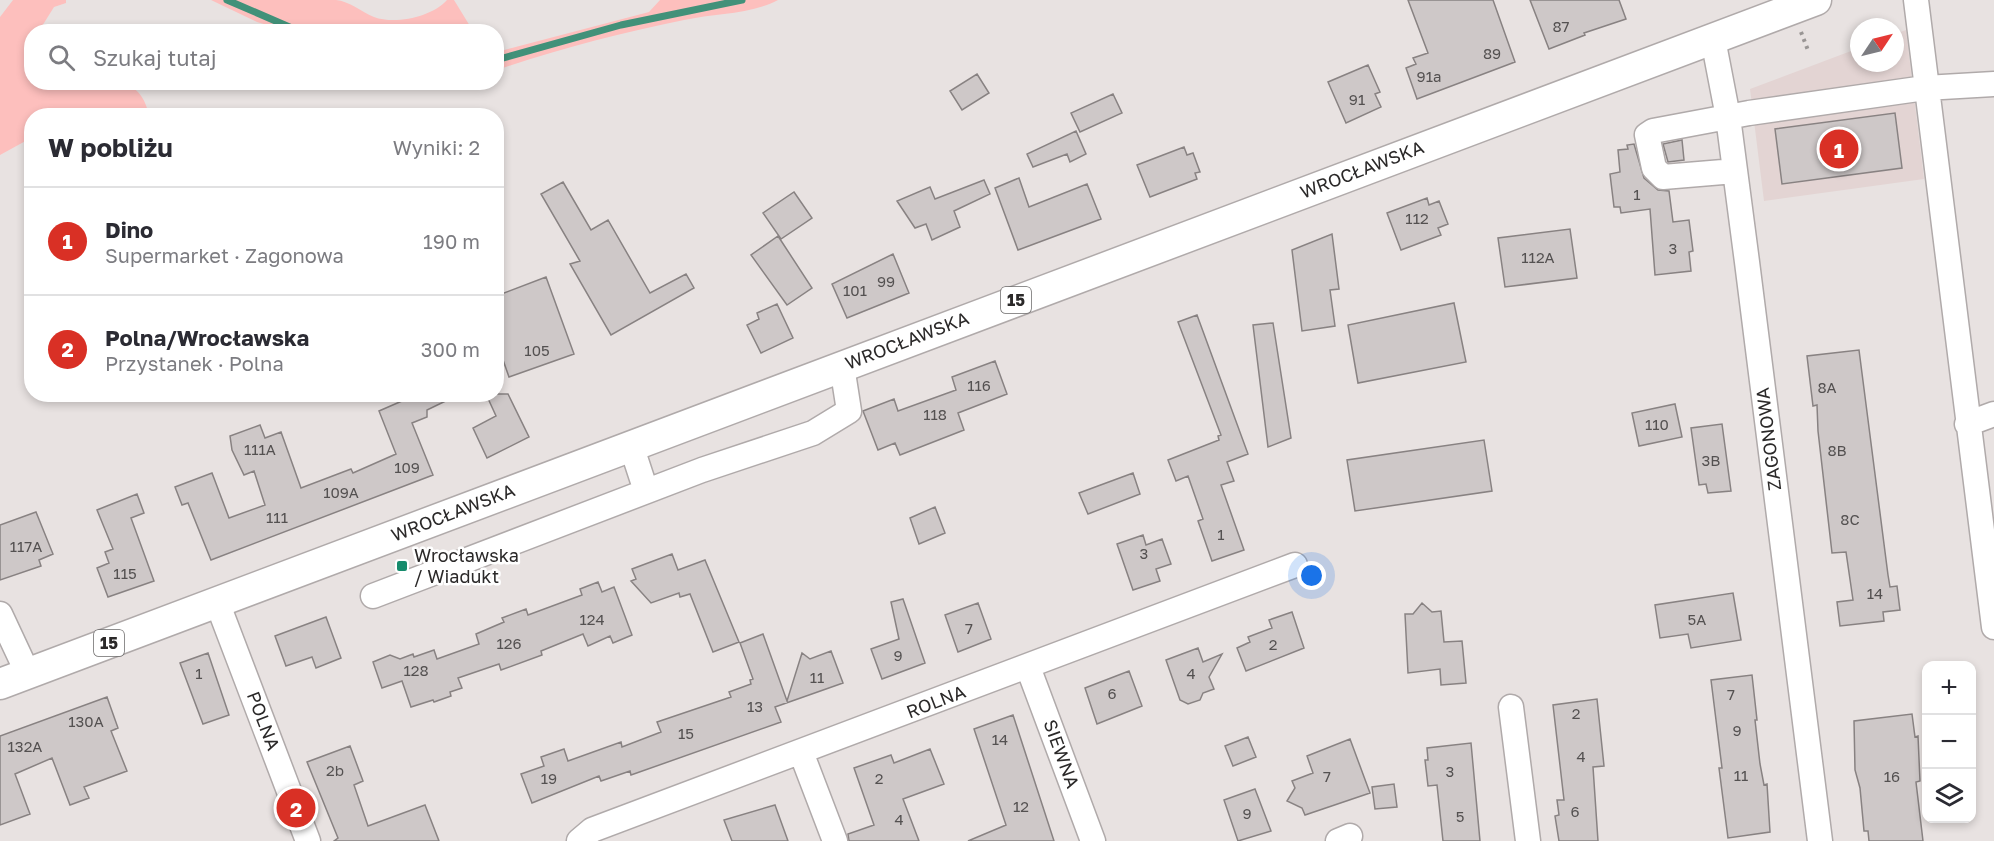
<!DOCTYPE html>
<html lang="pl">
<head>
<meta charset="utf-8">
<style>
	:root { --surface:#fff; --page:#f7f7f7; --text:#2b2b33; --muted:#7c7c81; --line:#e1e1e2; --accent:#d93025 }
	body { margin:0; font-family:"Golos Text",sans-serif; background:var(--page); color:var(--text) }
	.controls { position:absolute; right:18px; bottom:18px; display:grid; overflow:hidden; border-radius:12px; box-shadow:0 3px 9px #0003 }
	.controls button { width:54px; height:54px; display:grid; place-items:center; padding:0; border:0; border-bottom:2px solid var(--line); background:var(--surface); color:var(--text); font:30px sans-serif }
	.compass { position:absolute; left:1850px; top:18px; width:54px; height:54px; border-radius:50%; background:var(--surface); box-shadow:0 3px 9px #0003; rotate:55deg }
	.you { position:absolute; left:1312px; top:576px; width:21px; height:21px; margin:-15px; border:4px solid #fff; border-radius:50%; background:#1a73e8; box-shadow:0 0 0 9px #1a73e833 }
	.badge { display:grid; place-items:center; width:39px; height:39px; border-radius:50%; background:var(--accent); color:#fff; font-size:20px; font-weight:700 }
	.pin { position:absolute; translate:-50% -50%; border:3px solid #fff; box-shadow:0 2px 6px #0006 }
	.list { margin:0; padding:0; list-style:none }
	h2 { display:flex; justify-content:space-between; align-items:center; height:78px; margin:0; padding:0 24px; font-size:26px }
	h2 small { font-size:20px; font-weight:400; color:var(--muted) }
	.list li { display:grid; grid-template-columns:39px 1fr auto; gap:18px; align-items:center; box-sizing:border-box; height:108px; padding:0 24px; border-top:2px solid var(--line) }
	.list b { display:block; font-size:22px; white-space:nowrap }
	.list p { margin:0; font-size:20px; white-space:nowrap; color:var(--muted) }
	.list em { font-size:20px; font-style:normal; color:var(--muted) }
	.icon { flex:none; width:33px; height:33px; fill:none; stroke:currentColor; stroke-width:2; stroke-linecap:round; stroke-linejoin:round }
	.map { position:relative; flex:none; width:1994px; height:841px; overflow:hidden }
	.search { position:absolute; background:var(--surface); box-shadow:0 3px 9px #0003; left:24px; top:24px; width:480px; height:66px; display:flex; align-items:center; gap:15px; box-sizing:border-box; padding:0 21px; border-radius:24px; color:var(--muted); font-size:22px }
	.panel { position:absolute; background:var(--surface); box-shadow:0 3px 9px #0003; left:24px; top:108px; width:480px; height:294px; border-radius:24px }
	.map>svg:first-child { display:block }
	.built { fill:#e3d4d3 }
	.green { fill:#fdbfbd }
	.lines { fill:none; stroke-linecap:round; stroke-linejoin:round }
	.stream { stroke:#429179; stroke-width:7 }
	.building { fill:#cec8c8; stroke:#888282; stroke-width:1.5 }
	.minor-casing { stroke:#b0aaaa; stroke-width:27 }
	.major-casing { stroke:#b0aaaa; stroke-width:33 }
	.path { stroke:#999594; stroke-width:4; stroke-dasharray:3 4.5; stroke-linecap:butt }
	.minor { stroke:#fff; stroke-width:24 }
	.major { stroke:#fff; stroke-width:30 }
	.poi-dot { fill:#168b6c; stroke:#fff; stroke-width:2 }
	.labels { text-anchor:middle; stroke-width:5; stroke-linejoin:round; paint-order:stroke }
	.number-label { font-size:15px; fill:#545151 }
	.shield { fill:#fff; stroke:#6b6969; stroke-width:1.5 }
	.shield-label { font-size:16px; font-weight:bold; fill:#2b2929 }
	.street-label { font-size:18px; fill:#2b2929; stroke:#fff }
	.poi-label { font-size:18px; fill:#2b2929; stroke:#fff; text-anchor:start }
</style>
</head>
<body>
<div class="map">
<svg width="1994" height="841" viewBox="0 0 1994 841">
	<rect width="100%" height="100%" fill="#e8e2e1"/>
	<path class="built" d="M1906 30 1924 179 1764 201 1750 89 1859 48V63H1895V34Z"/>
	<path class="green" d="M13 0H66V3L54 7 39 31 32 32V82H120C138 87 145 98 149 115L32 116 31 138 0 155V17Z
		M211 0C252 0 296 0 336 0 349 1 362 12 374 17 395 25 432 17 447 0H454L473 31H287L257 22Z
		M660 0H778C749 15 715 13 684 20 620 33 558 49 497 70V52L649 12Z"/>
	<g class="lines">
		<path class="stream" d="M227 0 301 32
			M496 60 621 25 742 0"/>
	</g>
	<path class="building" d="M1408 0H1493L1515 62 1417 99 1406 68 1416 64 1413 58 1428 53Z
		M1530 0H1619L1626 19 1584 33 1585 35 1549 49Z
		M1368 65 1380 92 1375 94 1381 107 1346 123 1328 82Z
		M977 74 989 93 962 110 950 91Z
		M1113 94 1122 113 1080 132 1071 113Z
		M1895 113 1902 168 1782 184 1775 129Z
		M1076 131 1086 154 1070 162 1067 154 1033 167 1027 154Z
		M1682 140 1684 160 1668 162 1663 144Z
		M1634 144 1644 178 1658 190 1669 191 1673 222 1689 220 1693 251 1689 252 1691 271 1655 275 1650 209 1621 213 1620 207H1614L1610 174 1620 172 1618 150 1628 149 1627 145Z
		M1184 147 1187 155 1193 153 1200 172 1195 173 1197 179 1150 197 1137 165Z
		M1019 178 1029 207 1087 184 1101 219 1018 250 995 188Z
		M984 180 990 194 954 211 960 227 932 240 926 224 915 228 897 201 930 187 935 199Z
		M563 182 591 230 608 220 650 293 686 274 694 288 611 335 570 264 580 261 541 194Z
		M794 192 812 218 781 239 763 213Z
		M1427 198 1429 205 1439 201 1448 224 1438 228 1441 235 1401 250 1387 213Z
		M1570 229 1577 278 1505 287 1498 238Z
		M1332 234 1339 289 1330 290 1335 326 1302 331 1292 250Z
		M778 236 812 288 787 305 751 255Z
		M893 254 909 293 847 318 832 284Z
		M546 277 574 354 509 377 496 340V296Z
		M1454 303 1466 362 1358 383 1348 325Z
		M777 304 793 338 761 353 747 325 759 319 757 313Z
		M1197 315 1248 454 1227 462 1234 481 1221 485 1244 550 1212 561 1198 521 1203 519 1188 476 1176 481 1168 460 1219 440 1218 436 1221 435 1178 322Z
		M1273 323 1291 438 1268 447 1253 325Z
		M1859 350 1888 575 1890 587 1897 586 1900 610 1883 612 1884 621 1840 626 1837 602 1853 600 1846 552 1832 553 1818 431 1817 405 1813 406 1807 356Z
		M995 361 1007 394 958 413 964 430 900 455 895 443 878 450 863 411 894 399 898 411 956 390 952 377Z
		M418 394H460L427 410V417L412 423 433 475 211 560 188 503 182 505 175 487 212 473 229 518 265 505 254 471 244 475 232 450 230 436 260 425 265 438 281 432 301 488 351 469 353 473 396 454 379 411Z
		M486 394H508L529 437 487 458 473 428 496 416Z
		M1675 404 1682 437 1639 446 1632 413Z
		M1722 424 1731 491 1708 493 1706 484 1699 485 1691 428Z
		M1484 440 1492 491 1355 511 1347 460Z
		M1133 473 1140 494 1088 514 1079 493Z
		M137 494 144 513 131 518 154 581 108 597 97 568 109 563 105 552 113 549 97 510Z
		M935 507 945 533 919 544 910 518Z
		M36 512 53 554 39 560 41 566 0 580V525Z
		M1143 535 1146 545 1162 539 1171 564 1156 569 1160 581 1133 590 1117 544Z
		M672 554 678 570 705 560 739 642 713 652 690 594 680 597 679 593 651 603 631 581 636 579 632 569Z
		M598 582 602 592 614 587 632 635 613 643 610 636 588 646 583 634 541 651 542 655 501 670 499 664 458 678 462 688 450 692 451 696 434 702 433 700 411 707 402 681 382 688 373 662 390 655 400 659 413 654 414 657 434 650 437 659 479 644 476 634 504 622 502 618 526 609 528 615 582 595 580 589Z
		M1733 593 1741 640 1691 648 1688 634 1660 638 1655 605Z
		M903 599 925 663 882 679 871 649 899 639 891 602Z
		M978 603 991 639 958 652 945 615Z
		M1422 603 1432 612 1441 611 1444 642 1462 641 1466 683 1441 685 1440 669 1408 673 1405 614H1413Z
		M1292 612 1304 648 1246 671 1237 648 1250 642 1248 637 1272 628 1269 620Z
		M326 617 341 658 316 668 312 657 286 666 275 636Z
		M763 634 787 701 802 653 810 659 831 651 843 683 775 707 781 722 631 775 630 771 601 781 599 776 532 803 521 774 544 766 541 757 564 749 568 761 621 742 622 747 661 732 657 722 731 697 729 692 751 684 750 680 753 679 740 643Z
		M1198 648 1203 662 1222 654 1209 677 1214 689 1203 693 1200 700 1188 704 1180 700 1166 660Z
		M208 653 229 715 203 724 180 663Z
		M1129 671 1142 706 1097 724 1085 688Z
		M1752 675 1757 720H1755L1760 764 1764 785 1767 784 1770 832 1728 838 1719 768H1722L1711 680Z
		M107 697 118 728 111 731 127 771 84 787 89 798 70 805 52 758 15 774 30 814 0 825V736Z
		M1597 699 1604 766 1593 767 1598 841H1559L1555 816 1559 815 1557 800H1564L1553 705Z
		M1912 714 1915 737 1918 736 1920 781 1916 782 1923 841H1869L1868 831H1864L1860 788 1855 770 1854 721Z
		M1013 715 1054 841H968L1006 825 974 729Z
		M1248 737 1256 757 1233 766 1225 746Z
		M1350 739 1370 793 1305 815 1302 808 1287 801 1295 788 1292 781 1313 773 1307 756Z
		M1471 743 1480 841H1443L1437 785 1428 786 1425 760H1428L1427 748Z
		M350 746 363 781 354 785 368 826 425 805 439 841H334L338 838 307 762Z
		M930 749 944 784 903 799 919 841H849L848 834 874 825 854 768 891 755 894 763Z
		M1394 784 1397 807 1375 809 1372 787Z
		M1255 789 1271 831 1238 841 1224 800Z
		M775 805 788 841H732L724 820Z"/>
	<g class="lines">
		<defs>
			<path id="minor" d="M1916 0 1994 627
				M1713 39 1728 117 1747 262 1820 841
				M1735 171 1663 177 1654 168 1647 135 1653 131 1749 113 1925 88 1994 84
				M1967 424 1994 414
				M631 445 646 491
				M373 596 702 470 813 433 849 411 842 366
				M217 602 308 841
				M0 614 28 674
				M1028 667 1093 841
				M1511 707 1528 841
				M801 752 835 841
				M579 841 592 830 1295 565
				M1338 841 1350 836"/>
			<path id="major" d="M0 684 1816 0"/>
		</defs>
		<use href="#minor" class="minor-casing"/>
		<use href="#major" class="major-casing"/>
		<path class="path" d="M1801 32 1809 53"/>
		<use href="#minor" class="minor"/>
		<use href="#major" class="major"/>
	</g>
	<rect class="poi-dot" x="396" y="560" width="12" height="12" rx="3"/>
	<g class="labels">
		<g class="number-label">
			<text x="1561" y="32">87</text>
			<text x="1492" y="59">89</text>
			<text x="1429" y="82">91a</text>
			<text x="1357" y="105">91</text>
			<text x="1637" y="200">1</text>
			<text x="1417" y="224">112</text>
			<text x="1673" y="254">3</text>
			<text x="1538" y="263">112A</text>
			<text x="886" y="287">99</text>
			<text x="855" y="296">101</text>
			<text x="537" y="356">105</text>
			<text x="979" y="391">116</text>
			<text x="1827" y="393">8A</text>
			<text x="935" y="420">118</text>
			<text x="1657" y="430">110</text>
			<text x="260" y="455">111A</text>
			<text x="1837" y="456">8B</text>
			<text x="1711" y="466">3B</text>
			<text x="407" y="473">109</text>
			<text x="341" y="498">109A</text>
			<text x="277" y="523">111</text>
			<text x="1850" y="525">8C</text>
			<text x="1221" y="540">1</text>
			<text x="26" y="552">117A</text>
			<text x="1144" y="559">3</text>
			<text x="125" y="579">115</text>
			<text x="1875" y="599">14</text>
			<text x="592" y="625">124</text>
			<text x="1697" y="625">5A</text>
			<text x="969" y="634">7</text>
			<text x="509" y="649">126</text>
			<text x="1273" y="650">2</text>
			<text x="898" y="661">9</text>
			<text x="416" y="676">128</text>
			<text x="199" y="679">1</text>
			<text x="1191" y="679">4</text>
			<text x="817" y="683">11</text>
			<text x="1112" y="699">6</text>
			<text x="1731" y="700">7</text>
			<text x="755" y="712">13</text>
			<text x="1576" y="719">2</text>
			<text x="86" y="727">130A</text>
			<text x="1737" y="736">9</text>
			<text x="686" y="739">15</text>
			<text x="1000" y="745">14</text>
			<text x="25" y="752">132A</text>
			<text x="1581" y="762">4</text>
			<text x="335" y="776">2b</text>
			<text x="1450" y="777">3</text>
			<text x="1741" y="781">11</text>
			<text x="1327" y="782">7</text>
			<text x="1892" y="782">16</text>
			<text x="549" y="784">19</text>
			<text x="879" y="784">2</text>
			<text x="1021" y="812">12</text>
			<text x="1575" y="817">6</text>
			<text x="1247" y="819">9</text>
			<text x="1460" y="822">5</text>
			<text x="899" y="825">4</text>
		</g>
		<g class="shield">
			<rect x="1001" y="287" width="30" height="26" rx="4.5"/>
			<rect x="94" y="630" width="30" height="26" rx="4.5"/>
		</g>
		<g class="shield-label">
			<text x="1016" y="306">15</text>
			<text x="109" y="649">15</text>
		</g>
		<g class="street-label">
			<text transform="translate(1362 170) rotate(-21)" y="6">WROCŁAWSKA</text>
			<text transform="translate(907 341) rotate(-21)" y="6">WROCŁAWSKA</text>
			<text transform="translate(1769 439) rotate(-97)" y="6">ZAGONOWA</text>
			<text transform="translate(453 513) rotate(-21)" y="6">WROCŁAWSKA</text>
			<text transform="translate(936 702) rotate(-21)" y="6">ROLNA</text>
			<text transform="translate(263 721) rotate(69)" y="6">POLNA</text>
			<text transform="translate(1061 754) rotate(70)" y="6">SIEWNA</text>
		</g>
		<g class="poi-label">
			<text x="414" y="562">Wrocławska<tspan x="414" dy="21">/ Wiadukt</tspan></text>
		</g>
	</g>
</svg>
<div class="controls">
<button>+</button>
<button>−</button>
<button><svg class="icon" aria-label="layers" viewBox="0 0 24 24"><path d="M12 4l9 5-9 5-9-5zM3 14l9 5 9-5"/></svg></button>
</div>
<svg class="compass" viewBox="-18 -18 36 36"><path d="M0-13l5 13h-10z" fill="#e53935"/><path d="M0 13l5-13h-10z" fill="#7c7c81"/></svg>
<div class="you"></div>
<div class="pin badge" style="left:1839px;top:149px">1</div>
<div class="pin badge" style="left:296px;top:808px">2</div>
<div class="search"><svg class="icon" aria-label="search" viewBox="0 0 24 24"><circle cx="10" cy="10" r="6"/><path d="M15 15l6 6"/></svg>Szukaj tutaj</div>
<section class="panel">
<h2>W pobliżu<small>Wyniki: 2</small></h2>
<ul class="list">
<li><span class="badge">1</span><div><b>Dino</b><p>Supermarket · Zagonowa</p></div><em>190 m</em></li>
<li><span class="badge">2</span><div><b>Polna/Wrocławska</b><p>Przystanek · Polna</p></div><em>300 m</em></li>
</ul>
</section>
</div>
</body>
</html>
